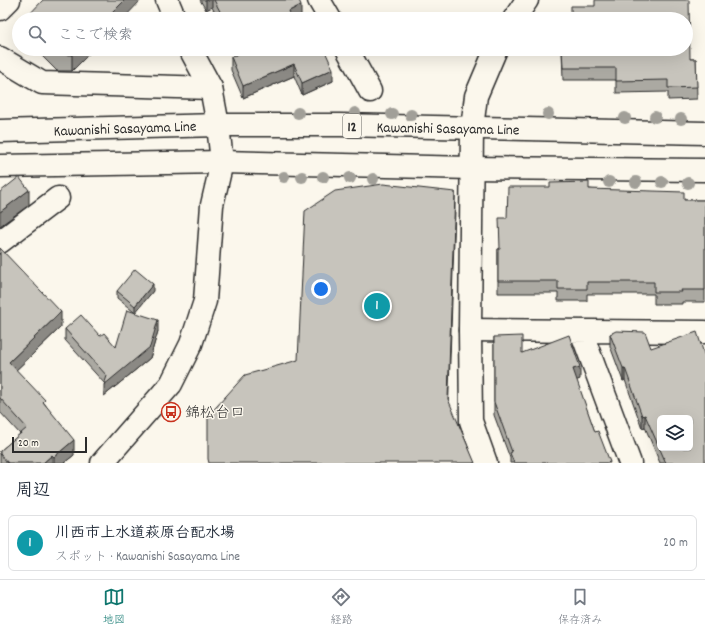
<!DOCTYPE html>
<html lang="ja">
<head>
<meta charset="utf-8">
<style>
	:root { --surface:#fff; --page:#f6f6f7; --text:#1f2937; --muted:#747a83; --line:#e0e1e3; --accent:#0f766e }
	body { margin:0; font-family:Dekko,"Klee One",sans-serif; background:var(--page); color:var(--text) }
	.controls { position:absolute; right:12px; bottom:12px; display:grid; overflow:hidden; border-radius:6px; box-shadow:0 4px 16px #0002 }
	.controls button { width:36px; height:36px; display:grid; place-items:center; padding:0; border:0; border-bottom:1px solid var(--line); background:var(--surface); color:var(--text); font:20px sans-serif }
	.scale { position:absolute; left:12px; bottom:10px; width:75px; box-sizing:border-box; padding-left:4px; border:2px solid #2b2b2b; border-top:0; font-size:11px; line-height:14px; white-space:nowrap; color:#2b2b2b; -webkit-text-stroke:3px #fbf7ec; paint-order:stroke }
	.you { position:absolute; left:321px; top:289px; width:14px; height:14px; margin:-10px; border:3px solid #fff; border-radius:50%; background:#1a73e8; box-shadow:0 0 0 6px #1a73e833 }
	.badge { display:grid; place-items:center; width:26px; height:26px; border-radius:50%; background:var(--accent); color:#fff; font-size:13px; font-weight:700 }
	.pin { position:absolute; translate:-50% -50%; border:2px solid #fff; box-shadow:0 1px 4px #0006 }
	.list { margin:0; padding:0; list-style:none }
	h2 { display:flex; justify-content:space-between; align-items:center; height:52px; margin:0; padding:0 16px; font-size:17px }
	h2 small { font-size:13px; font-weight:400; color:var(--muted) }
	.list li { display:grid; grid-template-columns:26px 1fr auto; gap:12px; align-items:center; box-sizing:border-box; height:56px; margin:0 8px 8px; padding:0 8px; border:1px solid var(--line); border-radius:6px }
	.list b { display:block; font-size:15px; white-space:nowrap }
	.list p { margin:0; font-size:13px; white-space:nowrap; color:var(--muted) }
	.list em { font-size:13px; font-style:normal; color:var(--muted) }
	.icon { flex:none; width:22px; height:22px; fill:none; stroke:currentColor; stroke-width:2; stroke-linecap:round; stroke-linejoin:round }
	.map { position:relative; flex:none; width:705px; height:463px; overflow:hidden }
	.search { position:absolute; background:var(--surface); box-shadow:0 4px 16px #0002; left:12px; right:12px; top:12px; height:44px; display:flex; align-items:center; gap:10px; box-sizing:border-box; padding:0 14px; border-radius:22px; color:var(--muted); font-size:15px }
	.sheet { height:116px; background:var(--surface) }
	nav { display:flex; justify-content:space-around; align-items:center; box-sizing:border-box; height:56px; border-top:1px solid var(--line); background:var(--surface); font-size:11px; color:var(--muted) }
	nav a { display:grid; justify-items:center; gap:2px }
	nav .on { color:var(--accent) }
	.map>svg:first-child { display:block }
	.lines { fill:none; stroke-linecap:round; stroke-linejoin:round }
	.minor-casing { stroke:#2b2b2b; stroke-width:25 }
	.tertiary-casing { stroke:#2b2b2b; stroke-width:25 }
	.primary-casing { stroke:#2b2b2b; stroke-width:25 }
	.minor { stroke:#fbf7ec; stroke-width:22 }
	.tertiary { stroke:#fbf7ec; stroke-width:22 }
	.primary { stroke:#fbf7ec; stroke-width:22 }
	.tree { fill:#a19f98 }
	.wall { fill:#aba9a2; stroke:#2b2b2b }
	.shaded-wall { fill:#8b8984; stroke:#2b2b2b }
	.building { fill:#c7c4bc; stroke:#2b2b2b; fill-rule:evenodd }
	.labels { text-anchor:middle; stroke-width:3; stroke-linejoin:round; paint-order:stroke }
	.shield { fill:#fbf7ec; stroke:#696865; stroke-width:1 }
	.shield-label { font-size:14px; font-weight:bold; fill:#2b2b2b }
	.street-label { font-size:15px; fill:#2b2b2b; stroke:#fbf7ec }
	.poi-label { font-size:15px; fill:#2b2b2b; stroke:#fbf7ec; text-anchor:start }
</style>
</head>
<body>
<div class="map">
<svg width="705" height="463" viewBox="0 0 705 463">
	<rect width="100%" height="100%" fill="#fbf7ec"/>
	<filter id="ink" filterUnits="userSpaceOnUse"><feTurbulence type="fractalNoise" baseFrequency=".025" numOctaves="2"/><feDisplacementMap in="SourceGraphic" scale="8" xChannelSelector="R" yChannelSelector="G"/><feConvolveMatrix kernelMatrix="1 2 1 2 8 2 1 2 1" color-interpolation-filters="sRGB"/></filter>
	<g filter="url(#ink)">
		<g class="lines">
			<defs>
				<path id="minor" d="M319 0 330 19
					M0 9 9 0
					M347 49 370 91
					M0 58 42 83 211 88
					M0 242 58 198
					M470 330 705 332
					M581 331 630 463
					M102 463 171 384 191 344 205 301 212 205 222 162"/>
				<path id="tertiary" d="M167 0 175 19
					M514 19 527 0
					M190 49 211 88 218 125 222 162
					M486 463 471 421 470 330 472 128 476 96 496 49"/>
				<path id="primary" d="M0 131 218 125H340L705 133
					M0 166 222 162 471 168 705 170"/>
			</defs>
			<use href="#minor" class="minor-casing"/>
			<use href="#tertiary" class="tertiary-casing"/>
			<use href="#primary" class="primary-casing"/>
			<use href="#minor" class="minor"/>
			<use href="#tertiary" class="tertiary"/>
			<use href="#primary" class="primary"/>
		</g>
		<g class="tree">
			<circle cx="298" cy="113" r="6"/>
			<circle cx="355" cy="113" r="6"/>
			<circle cx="392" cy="114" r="6"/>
			<circle cx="548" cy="114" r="6"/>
			<circle cx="411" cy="115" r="6"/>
			<circle cx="655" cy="117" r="6"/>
			<circle cx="625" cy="118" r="6"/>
			<circle cx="681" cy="119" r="6"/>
			<circle cx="284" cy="177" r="6"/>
			<circle cx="302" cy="177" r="6"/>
			<circle cx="323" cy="177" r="6"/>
			<circle cx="350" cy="178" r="6"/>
			<circle cx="373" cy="179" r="6"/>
			<circle cx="609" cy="182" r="6"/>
			<circle cx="636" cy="182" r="6"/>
			<circle cx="662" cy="182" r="6"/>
			<circle cx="688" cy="183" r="6"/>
		</g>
		<path class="wall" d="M200 0H299L301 18 298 19H218L212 7 206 10Z
			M35 49H94L72 71H57Z
			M232 49H324L333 81 302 95 294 76 243 98 231 70V57L235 55Z
			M562 49 690 59H696L697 99 668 100V92L616 93V80H563Z
			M589 189 684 200H705V302H682V304H654V294H587V301H558V293H498V249H500L507 218Z
			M0 248 61 327 16 370 45 404 74 455 64 463H0V451L20 434 0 412Z
			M117 291H153L135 312 158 331 150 358 104 396 105 384 65 340V329L100 336 116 347 134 312 117 298Z
			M610 334 651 348 705 463H660L645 427 642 428 625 380 623 381 610 346Z
			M494 337 522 353 580 379 576 380 595 432 610 463H510V458L494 415Z"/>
		<path class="shaded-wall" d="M125 0H141L123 19H106Z
			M206 0H212V7L206 10Z
			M301 5V18L298 19H289V11Z
			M78 49H94L72 71V55Z
			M294 64V76L243 98V86Z
			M333 69V81L302 95V83Z
			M29 190V205L0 226V212Z
			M455 192V211L448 419V399Z
			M153 284V291L135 313V306Z
			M61 312V327L9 377V362Z
			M158 320V331L150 358 104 396V385Z
			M580 367V379L573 382V369Z
			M623 368H625V380L623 381Z
			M645 415V427L642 428V416Z
			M74 440V455L64 463H54V457Z
			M52 455V463H43Z"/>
		<path class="building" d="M43 0H125L106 19H25Z
			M214 0H299L301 5 289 11 292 19H224Z
			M595 0H689L690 59H696L697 87 668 88V80L616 81V68H563L562 49H686V19H571V6H595Z
			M52 49H78L72 55 57 54Z
			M239 49H324L333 69 302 83 294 64 243 86 231 57 240 53Z
			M19 177 29 190 0 212V192Z
			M589 182V189L684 192V200H705V290H681L682 292H654V282H587V289H558V281H498V249H500L499 218H507L508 187H550V183Z
			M383 184 455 192 448 399 475 463H209L208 459V416L245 375 298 360 305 211 335 191Z
			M0 248 61 312 9 362 45 400 43 402 74 440 54 457 52 455 43 463H8L0 454V451L27 428 0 398Z
			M135 269 153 284 135 306 117 291Z
			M127 310 158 320 150 347 104 385 107 376 65 329 81 315 100 336 104 333 116 347Z
			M616 331 645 332 651 348 697 332 705 357V463H666L645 415 642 416 625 368H623L610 334ZM660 418H690V448H660Z
			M569 335 580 367 573 369 595 432 598 431 610 462 607 463H514L510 453 512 452 494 402V337L522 336V353Z"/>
	</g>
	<defs>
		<symbol id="bus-ring" viewBox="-11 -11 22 22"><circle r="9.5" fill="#fbf7ec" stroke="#c8321e" stroke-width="1.5"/><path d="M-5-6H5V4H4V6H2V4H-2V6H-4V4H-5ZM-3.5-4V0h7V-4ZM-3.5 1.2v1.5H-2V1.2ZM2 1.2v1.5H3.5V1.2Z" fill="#c8321e"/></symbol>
	</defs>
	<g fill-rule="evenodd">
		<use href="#bus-ring" x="160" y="401" width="22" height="22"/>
	</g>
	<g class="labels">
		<rect class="shield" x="343" y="114" width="18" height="24" rx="3"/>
		<g class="shield-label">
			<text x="352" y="131">12</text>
		</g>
		<g class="street-label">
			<text transform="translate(125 128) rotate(-2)" y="5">Kawanishi Sasayama Line</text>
			<text transform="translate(448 128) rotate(1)" y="5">Kawanishi Sasayama Line</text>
		</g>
		<g class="poi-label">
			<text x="185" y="417">錦松台口</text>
		</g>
	</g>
</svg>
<div class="controls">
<button><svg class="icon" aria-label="layers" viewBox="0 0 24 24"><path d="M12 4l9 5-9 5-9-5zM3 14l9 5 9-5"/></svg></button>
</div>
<div class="scale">20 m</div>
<div class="you"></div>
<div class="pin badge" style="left:377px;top:306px;background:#0f9aa8">1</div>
<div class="search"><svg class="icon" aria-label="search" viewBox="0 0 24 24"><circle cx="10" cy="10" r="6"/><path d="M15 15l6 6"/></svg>ここで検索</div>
</div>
<section class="sheet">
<h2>周辺<small></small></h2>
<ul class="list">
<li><span class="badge" style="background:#0f9aa8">1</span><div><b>川西市上水道萩原台配水場</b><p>スポット · Kawanishi Sasayama Line</p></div><em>20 m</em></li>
</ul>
</section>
<nav>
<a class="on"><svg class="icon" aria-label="map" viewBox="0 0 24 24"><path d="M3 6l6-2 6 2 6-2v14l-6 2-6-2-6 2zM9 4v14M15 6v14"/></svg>地図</a>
<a><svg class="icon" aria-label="directions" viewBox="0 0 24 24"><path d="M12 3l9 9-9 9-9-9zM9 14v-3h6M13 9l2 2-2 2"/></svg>経路</a>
<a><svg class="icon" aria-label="saved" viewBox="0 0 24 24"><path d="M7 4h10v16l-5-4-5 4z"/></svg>保存済み</a>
</nav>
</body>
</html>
